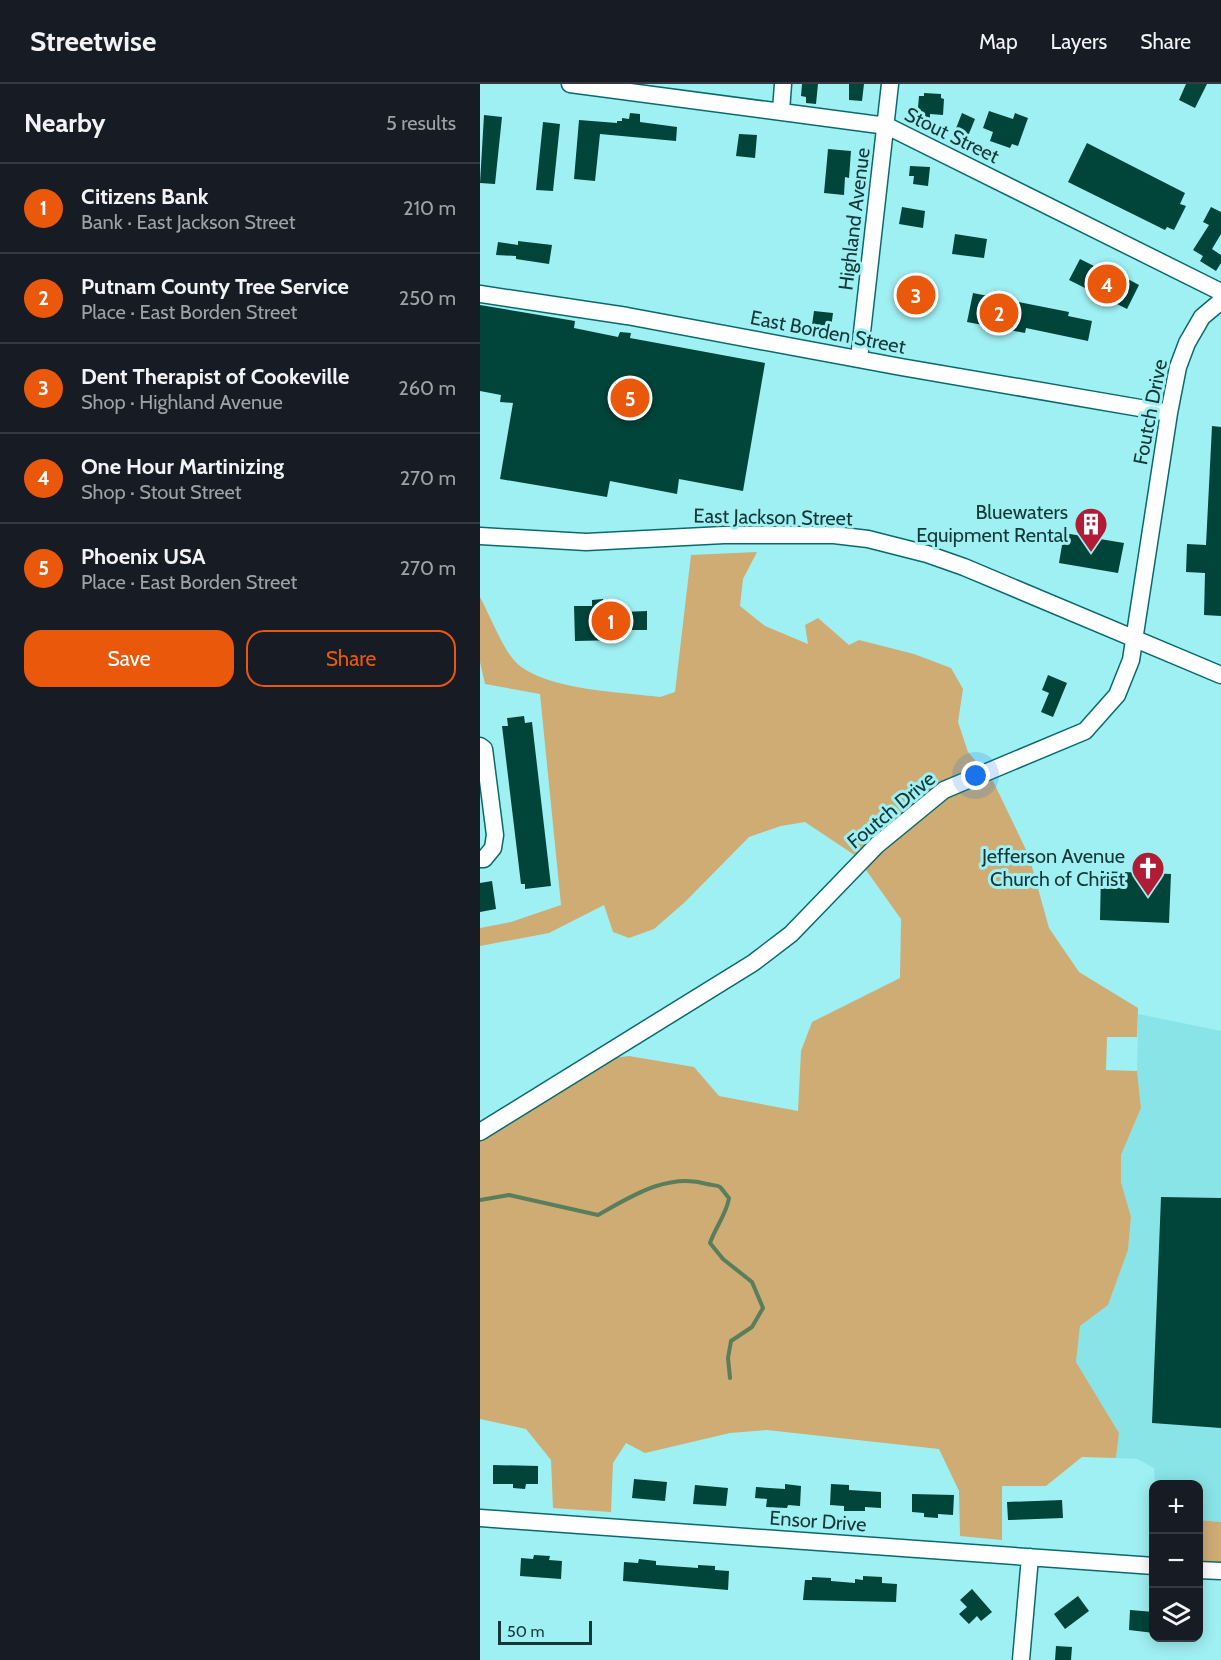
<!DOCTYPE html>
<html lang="en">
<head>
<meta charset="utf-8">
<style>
	:root { --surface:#171b24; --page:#20242c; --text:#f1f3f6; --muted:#9ea1a6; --line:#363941; --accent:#ea580c }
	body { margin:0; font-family:Cabin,sans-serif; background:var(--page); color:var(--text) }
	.controls { position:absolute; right:18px; bottom:18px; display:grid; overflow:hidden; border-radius:12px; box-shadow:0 3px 15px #0003 }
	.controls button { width:54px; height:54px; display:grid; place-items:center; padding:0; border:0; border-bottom:2px solid var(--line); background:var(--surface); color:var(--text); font:30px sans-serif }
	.scale { position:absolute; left:18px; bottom:15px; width:94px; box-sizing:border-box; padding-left:6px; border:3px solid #153738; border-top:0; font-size:16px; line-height:21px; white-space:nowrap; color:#153738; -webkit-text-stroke:4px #9ff0f3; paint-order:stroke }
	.you { position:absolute; left:496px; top:692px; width:21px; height:21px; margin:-15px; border:4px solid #fff; border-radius:50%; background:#1a73e8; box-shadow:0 0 0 9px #1a73e833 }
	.badge { display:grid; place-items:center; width:39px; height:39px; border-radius:50%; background:var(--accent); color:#fff; font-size:20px; font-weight:700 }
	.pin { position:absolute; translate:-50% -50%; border:3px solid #fff; box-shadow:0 2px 6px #0006 }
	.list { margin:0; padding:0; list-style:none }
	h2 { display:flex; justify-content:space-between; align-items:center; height:78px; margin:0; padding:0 24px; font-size:26px }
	h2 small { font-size:20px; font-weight:400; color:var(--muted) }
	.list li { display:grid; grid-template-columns:39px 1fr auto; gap:18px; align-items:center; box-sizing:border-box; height:90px; padding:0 24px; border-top:2px solid var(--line) }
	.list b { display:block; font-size:22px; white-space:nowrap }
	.list p { margin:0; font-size:20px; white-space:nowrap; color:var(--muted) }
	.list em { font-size:20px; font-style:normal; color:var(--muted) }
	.actions { display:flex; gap:12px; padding:18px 24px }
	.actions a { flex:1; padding:14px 0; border:2px solid var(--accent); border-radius:18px; text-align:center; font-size:21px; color:var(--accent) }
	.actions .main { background:var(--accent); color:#fff }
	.icon { flex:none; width:33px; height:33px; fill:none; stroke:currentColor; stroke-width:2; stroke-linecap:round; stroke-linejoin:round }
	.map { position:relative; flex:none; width:741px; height:1576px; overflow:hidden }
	header { display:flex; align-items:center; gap:36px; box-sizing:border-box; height:84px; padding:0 30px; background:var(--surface); border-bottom:2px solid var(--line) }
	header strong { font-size:28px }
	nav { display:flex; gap:33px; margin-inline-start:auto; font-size:21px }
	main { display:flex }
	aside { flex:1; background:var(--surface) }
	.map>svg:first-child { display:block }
	.built { fill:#89e4e7 }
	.forest { fill:#ceac74 }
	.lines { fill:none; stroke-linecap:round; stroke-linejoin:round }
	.stream { stroke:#597e5c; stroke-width:4 }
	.building { fill:#01443a }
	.minor-casing { stroke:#096a6d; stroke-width:19 }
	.minor { stroke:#fff; stroke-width:16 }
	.labels { text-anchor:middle; stroke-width:6; stroke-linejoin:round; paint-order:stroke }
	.street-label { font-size:20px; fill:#153738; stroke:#9ff0f3 }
	.poi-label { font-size:20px; fill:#153738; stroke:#9ff0f3; text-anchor:end }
</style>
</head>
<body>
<header>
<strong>Streetwise</strong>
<nav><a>Map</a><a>Layers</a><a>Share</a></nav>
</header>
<main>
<aside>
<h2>Nearby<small>5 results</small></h2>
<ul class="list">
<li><span class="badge">1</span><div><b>Citizens Bank</b><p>Bank · East Jackson Street</p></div><em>210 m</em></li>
<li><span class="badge">2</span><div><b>Putnam County Tree Service</b><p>Place · East Borden Street</p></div><em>250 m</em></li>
<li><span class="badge">3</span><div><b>Dent Therapist of Cookeville</b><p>Shop · Highland Avenue</p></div><em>260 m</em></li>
<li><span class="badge">4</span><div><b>One Hour Martinizing</b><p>Shop · Stout Street</p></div><em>270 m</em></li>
<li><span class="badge">5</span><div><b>Phoenix USA</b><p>Place · East Borden Street</p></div><em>270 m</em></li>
</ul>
<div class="actions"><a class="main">Save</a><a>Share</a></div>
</aside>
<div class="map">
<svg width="741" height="1576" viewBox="0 0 741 1576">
	<rect width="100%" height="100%" fill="#9ff0f3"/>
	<path class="built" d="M658 930 741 947V1438L719 1436 718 1400H675L674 1384 657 1375 636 1374 639 1349 596 1278 600 1242 628 1221 648 1166 651 1133 641 1098V1071L661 1024 657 987Z"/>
	<path class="forest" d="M277 468 263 495 260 522 285 542 328 560 325 541 338 534 369 561 379 556 434 570 471 584 483 605 478 638 488 668 513 697 549 772 569 844 599 888 658 924 657 953H627L626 986 657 987 661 1024 641 1071V1098L651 1133 648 1166 628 1221 600 1242 596 1278 639 1349 636 1374 602 1373 566 1402H522V1456L480 1452 479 1407 459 1365 287 1346 250 1349 165 1369 146 1359 133 1379 131 1428 73 1424 71 1376 46 1345 0 1335V1055L133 974 149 972 214 983 239 1012 318 1027 321 967 332 938 420 894 421 835 376 772 325 738 301 742 269 753 205 818 174 845 149 854 133 848 124 821 69 849 0 862V844L31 838 81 821 60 610 5 600 0 578V513C9 530 22 562 33 575 58 606 141 608 180 613L195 608 211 471Z
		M718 1436 741 1438V1480L719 1478Z"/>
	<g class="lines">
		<path class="stream" d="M0 1116 29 1111 118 1131C150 1113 188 1088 227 1100 230 1101 237 1101 240 1103 243 1106 246 1111 249 1114 247 1129 235 1144 230 1159L243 1175 272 1198 283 1224 272 1243 251 1257 248 1274 250 1294"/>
	</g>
	<path class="building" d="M322 0H338L336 20 326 19V13L321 12Z
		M369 0H384L382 17 369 16Z
		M706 0H727L715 24 699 16Z
		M444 9 461 10V14L464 15 463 31 450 30V36L437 35 439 12H444Z
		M509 27 533 35 535 29 548 34 538 62 532 60 530 64 510 57 513 48 503 44Z
		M150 29 160 30V38L197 43 196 57 120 50 115 97 94 95 99 36 137 39V37H142V34L149 35Z
		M482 29 495 35 486 57 473 52Z
		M4 31 22 33 15 100 0 99Z
		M63 38 80 40 73 107 56 106Z
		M259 50 277 51 275 74 256 72Z
		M607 59 705 109 700 120 706 122 694 146 687 143 685 146 588 98Z
		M348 65 371 67 369 94 365 93 364 111 344 109Z
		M430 82 450 83 448 102 433 100 434 92H429Z
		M422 123 445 127 443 144 419 140Z
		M731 123 741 128V150L732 165 741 171V179L736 187 720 177 723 172 713 166 729 141 723 138Z
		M475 150 507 155 504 174 472 170Z
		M38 157 72 161 69 180 36 175V172L16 171 18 158 38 161Z
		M600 175 626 188 627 184 659 201 647 225 589 196Z
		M421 197 455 202 452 226 417 221Z
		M493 209 589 228 588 232 612 237 608 257 546 244 545 249 487 238Z
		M0 221 95 237 94 244 138 253 140 248 151 249 150 254 285 279 263 407 199 395 197 410 130 397 127 413 20 395 33 319 20 318 21 311 0 307Z
		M334 227 353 229 351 244 332 241Z
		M732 342 741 343V532L724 531 725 489 706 488 707 460 726 461Z
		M584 449 644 459 638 489 579 479Z
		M123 515V521L143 520V528L167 527V546H142V556L95 557 94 522H112V516Z
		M568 591 587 599 573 633 561 628 569 609 562 606Z
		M44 632 45 639 52 638 71 802 45 805V800H41L22 642H28L27 634Z
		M621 787 691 790 689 839 620 836Z
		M12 797 16 825 0 828V799Z
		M681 1113 741 1114V1344L672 1339Z
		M13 1381 58 1382V1400H46L45 1405 33 1404V1400H13Z
		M154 1395 187 1398 185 1417 152 1414Z
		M305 1400 321 1402 320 1422 308 1421 307 1424 286 1423 287 1415 275 1414 276 1403 305 1405Z
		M351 1400 369 1401V1406L401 1408V1424L385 1423V1427H364V1422L350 1421Z
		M215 1401 248 1404 246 1422 213 1420Z
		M432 1410 474 1411 473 1431 458 1430V1434L444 1433V1429L432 1428Z
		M582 1416 583 1434 528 1436 527 1418Z
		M54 1471 70 1472 69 1476 82 1477 81 1495 40 1492 41 1474 53 1475Z
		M159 1475 176 1477V1481L218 1484V1481L235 1482V1486L249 1487 248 1506 143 1497 144 1478 158 1479Z
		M383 1492 402 1493V1499L417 1500 416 1518 323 1516 325 1496H332V1493L351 1494V1497L375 1499V1495L383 1496Z
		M492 1505 512 1528 501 1537 497 1532 489 1540 479 1530 487 1523 480 1516Z
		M598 1512 609 1527 585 1545 574 1530Z
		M650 1526 674 1528V1549L649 1546Z
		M576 1562 592 1563 591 1576H575Z"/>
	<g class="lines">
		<defs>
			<path id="minor" d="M90 0 407 42 741 208
				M301 27 303 0
				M0 210 147 232 421 283 689 329
				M379 275 410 0
				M0 452 106 458 244 451H354L388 455 447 470 484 483 741 591
				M0 662 4 665 15 751 13 764 4 775H0
				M0 1048 273 879 311 850 397 761 464 706 605 647 637 611 651 576 689 329 698 283 707 259 722 233 741 217
				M0 1434 674 1482
				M718 1486 741 1487
				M541 1576 550 1473"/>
		</defs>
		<use href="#minor" class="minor-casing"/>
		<use href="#minor" class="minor"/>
	</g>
	<defs>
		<symbol id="building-pin" viewBox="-11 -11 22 30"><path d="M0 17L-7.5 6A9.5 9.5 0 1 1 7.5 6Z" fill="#b01c36" stroke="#9ff0f3"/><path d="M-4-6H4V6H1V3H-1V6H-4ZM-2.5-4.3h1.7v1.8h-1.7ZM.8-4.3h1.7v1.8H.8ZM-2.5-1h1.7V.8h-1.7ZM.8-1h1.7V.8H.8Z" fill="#fff"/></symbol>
		<symbol id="church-pin" viewBox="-11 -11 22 30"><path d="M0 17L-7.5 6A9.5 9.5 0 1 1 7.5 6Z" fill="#b01c36" stroke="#9ff0f3"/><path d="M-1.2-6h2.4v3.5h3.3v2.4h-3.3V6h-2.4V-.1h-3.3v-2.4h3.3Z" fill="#fff"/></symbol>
	</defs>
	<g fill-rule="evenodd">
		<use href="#building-pin" x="592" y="421" width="38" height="52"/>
		<use href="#church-pin" x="649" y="765" width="38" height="52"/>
	</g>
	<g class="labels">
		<g class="street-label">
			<text transform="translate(472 51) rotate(26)" y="7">Stout Street</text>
			<text transform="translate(374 135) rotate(-83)" y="7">Highland Avenue</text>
			<text transform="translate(348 248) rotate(11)" y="7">East Borden Street</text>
			<text transform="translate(670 328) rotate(-79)" y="7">Foutch Drive</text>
			<text transform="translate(293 433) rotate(1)" y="7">East Jackson Street</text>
			<text transform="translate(411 726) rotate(-40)" y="7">Foutch Drive</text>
			<text transform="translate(338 1437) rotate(4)" y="7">Ensor Drive</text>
		</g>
		<g class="poi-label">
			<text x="588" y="435">Bluewaters<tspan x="588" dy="23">Equipment Rental</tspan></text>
			<text x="645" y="779">Jefferson Avenue<tspan x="645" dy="23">Church of Christ</tspan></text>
		</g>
	</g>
</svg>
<div class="controls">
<button>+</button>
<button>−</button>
<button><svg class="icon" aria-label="layers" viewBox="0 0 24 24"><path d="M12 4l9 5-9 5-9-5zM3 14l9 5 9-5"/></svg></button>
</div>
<div class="scale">50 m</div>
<div class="you"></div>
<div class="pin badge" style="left:131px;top:537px">1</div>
<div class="pin badge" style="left:519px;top:229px">2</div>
<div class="pin badge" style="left:436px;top:211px">3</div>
<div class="pin badge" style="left:627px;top:200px">4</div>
<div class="pin badge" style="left:150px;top:314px">5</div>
</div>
</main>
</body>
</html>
